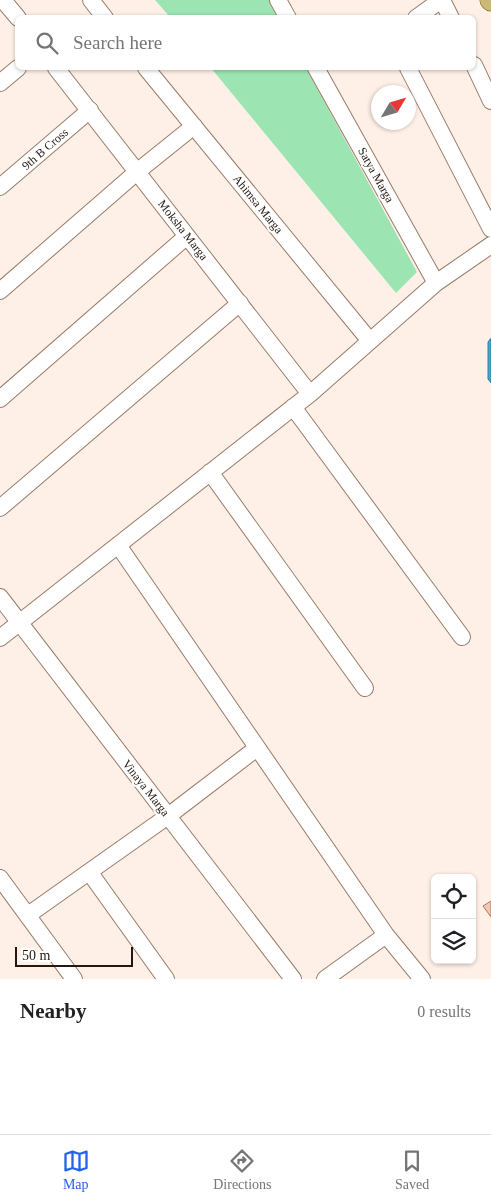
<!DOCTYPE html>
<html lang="en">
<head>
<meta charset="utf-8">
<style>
	:root { --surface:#fff; --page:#f6f6f6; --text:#202124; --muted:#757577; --line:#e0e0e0; --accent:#2563eb }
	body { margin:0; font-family:Georgia,serif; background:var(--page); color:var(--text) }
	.controls { position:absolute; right:15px; bottom:15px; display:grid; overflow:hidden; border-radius:8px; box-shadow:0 1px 4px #0004 }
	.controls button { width:45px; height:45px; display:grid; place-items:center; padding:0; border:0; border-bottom:1px solid var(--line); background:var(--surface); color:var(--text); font:25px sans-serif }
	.compass { position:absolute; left:371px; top:85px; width:45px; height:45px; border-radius:50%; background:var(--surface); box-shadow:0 1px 4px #0004; rotate:52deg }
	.scale { position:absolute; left:15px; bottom:12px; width:118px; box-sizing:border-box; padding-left:5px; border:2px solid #231710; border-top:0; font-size:14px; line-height:18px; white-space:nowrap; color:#231710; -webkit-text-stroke:4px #fff; paint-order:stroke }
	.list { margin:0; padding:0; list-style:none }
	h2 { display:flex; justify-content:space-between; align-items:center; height:65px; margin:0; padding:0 20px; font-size:21px }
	h2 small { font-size:16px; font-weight:400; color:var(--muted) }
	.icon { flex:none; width:28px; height:28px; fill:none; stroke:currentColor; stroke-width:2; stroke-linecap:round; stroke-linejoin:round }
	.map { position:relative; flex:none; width:491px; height:979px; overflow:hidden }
	.search { position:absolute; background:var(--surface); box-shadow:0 1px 4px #0004; left:15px; right:15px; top:15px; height:55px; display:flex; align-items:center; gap:12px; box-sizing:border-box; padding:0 18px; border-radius:8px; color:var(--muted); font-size:19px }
	.sheet { height:155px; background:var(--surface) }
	nav { display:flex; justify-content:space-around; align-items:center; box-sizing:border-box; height:70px; border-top:1px solid var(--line); background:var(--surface); font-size:14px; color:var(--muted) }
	nav a { display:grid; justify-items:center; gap:2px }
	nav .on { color:var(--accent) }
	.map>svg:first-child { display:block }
	.green { fill:#9ce5b2 }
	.water { fill:#43abce; stroke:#397f95 }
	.building { fill:#f8c6b1; stroke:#9e7d6e }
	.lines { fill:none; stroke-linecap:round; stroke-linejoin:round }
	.minor-casing { stroke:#997b68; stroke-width:18 }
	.major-casing { stroke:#7a6218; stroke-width:21 }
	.minor { stroke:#fff; stroke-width:16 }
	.major { stroke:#cbb977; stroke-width:20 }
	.labels { text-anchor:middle; stroke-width:4.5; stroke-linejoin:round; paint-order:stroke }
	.street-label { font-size:12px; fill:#231710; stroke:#fff }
</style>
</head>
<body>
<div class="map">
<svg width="491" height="979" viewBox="0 0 491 979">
	<rect width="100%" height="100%" fill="#fef0e7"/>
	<path class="green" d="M155 0H269L279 17H170Z
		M211 68H306L417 272 396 293Z"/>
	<path class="water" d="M491 338V383L488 379V342Z"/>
	<path class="building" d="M491 901V917L483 906Z"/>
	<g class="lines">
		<defs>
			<path id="minor" d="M3 0 18 18
				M91 0 105 18
				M278 0 288 18
				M442 0 451 18
				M416 18 441 0
				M474 65 491 101
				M56 68 310 394
				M146 68 370 341
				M316 68 436 283
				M408 68 491 229
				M0 83 18 68
				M0 187 90 110
				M0 291 138 171 194 126
				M0 399 187 236
				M293 407 462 637
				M210 472 365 688
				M0 508 240 303
				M118 545 386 935 422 979
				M0 597 293 979
				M0 638 310 394 436 283 491 245
				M90 873 166 979
				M0 878 74 979
				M28 915 168 816 257 748
				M325 979 386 935"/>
			<path id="major" d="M490 0 491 1"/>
		</defs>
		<use href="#minor" class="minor-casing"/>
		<use href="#major" class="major-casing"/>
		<use href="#minor" class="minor"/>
		<use href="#major" class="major"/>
	</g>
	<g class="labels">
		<g class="street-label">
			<text transform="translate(45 149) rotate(-41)" y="4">9th B Cross</text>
			<text transform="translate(376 175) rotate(61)" y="4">Satya Marga</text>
			<text transform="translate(258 204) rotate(51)" y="4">Ahimsa Marga</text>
			<text transform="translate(183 230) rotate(52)" y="4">Moksha Marga</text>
			<text transform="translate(146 788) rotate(52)" y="4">Vinaya Marga</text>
		</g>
	</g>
</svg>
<div class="controls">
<button><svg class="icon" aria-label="locate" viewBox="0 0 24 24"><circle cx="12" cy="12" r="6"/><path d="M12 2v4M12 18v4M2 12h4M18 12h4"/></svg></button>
<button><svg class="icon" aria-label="layers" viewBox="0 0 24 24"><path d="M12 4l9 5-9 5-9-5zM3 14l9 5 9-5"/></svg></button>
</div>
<svg class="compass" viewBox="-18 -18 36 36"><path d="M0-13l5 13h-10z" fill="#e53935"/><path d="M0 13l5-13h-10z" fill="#757577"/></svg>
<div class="scale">50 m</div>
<div class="search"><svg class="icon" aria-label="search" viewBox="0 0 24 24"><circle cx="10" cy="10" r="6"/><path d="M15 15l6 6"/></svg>Search here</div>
</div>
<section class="sheet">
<h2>Nearby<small>0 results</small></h2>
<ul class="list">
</ul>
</section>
<nav>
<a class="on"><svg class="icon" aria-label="map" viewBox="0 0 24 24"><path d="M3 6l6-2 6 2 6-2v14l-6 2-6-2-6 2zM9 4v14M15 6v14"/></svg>Map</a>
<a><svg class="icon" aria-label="directions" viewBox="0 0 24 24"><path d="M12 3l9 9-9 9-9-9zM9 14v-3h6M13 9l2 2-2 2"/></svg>Directions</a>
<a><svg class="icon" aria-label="saved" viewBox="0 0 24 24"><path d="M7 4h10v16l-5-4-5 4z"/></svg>Saved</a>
</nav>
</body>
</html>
